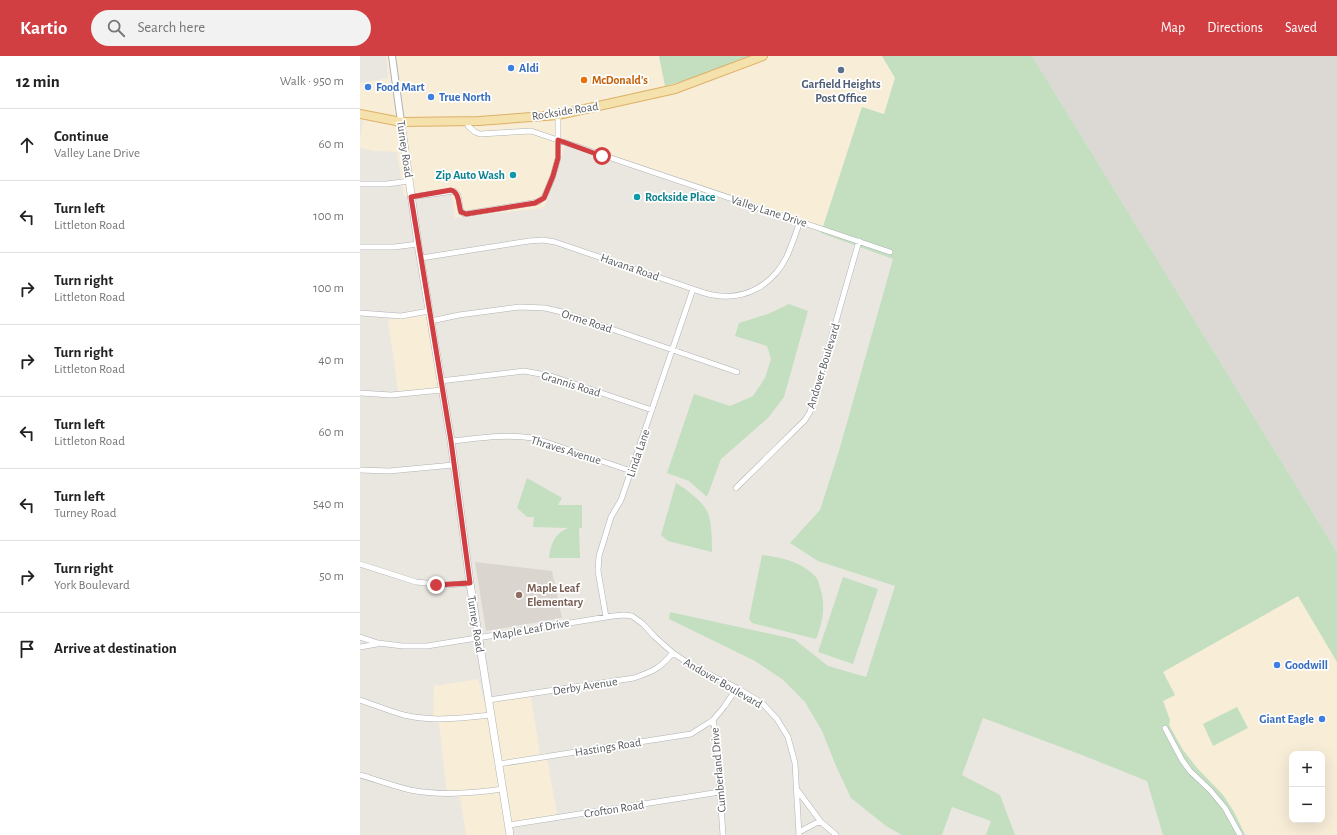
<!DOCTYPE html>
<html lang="en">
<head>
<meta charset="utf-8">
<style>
	:root { --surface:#fff; --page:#f2f2f2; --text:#222; --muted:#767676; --line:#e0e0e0; --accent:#d13f43 }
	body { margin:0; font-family:"Alegreya Sans",sans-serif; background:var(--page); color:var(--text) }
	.controls { position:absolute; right:12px; bottom:12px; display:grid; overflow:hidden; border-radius:8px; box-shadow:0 4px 16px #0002 }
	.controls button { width:36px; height:36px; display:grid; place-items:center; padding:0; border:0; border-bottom:1px solid var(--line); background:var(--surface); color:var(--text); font:20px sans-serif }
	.stop { position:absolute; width:12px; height:12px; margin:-9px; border:3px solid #d13f43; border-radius:50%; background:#fff }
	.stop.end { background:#d13f43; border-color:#fff; box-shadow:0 1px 4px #0008 }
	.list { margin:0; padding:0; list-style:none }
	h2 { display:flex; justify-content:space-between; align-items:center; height:52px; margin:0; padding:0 16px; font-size:17px }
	h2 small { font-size:13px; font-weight:400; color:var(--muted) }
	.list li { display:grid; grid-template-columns:26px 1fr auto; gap:12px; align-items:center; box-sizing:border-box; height:72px; padding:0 16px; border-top:1px solid var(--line) }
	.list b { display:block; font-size:15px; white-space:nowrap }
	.list p { margin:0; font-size:13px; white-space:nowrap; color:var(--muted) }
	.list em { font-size:13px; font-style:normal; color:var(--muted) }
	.icon { flex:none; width:22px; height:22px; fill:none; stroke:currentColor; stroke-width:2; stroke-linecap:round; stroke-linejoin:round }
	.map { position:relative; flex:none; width:977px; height:779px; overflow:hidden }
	header { display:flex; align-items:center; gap:24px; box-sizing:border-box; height:56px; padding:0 20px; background:var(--accent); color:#fff }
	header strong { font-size:19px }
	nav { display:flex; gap:22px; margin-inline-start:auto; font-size:14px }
	.search { width:280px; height:36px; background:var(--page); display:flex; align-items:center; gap:10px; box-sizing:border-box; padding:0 14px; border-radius:22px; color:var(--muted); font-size:15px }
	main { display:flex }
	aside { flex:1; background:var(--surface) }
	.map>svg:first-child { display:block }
	.commercial { fill:#f8edd7; fill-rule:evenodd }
	.industrial { fill:#dcd9d5 }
	.education { fill:#dad6cf }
	.green { fill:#c3dfc0 }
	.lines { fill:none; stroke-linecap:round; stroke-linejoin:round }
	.minor-casing { stroke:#aeb2b5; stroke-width:6 }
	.tertiary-casing { stroke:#aeb2b5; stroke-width:8 }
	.secondary-casing { stroke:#b0b4b7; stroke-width:8 }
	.primary-casing { stroke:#deb066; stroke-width:10 }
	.minor { stroke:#fff; stroke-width:5 }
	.tertiary { stroke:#fff; stroke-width:6 }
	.secondary { stroke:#fff; stroke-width:7 }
	.primary { stroke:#f4e1ac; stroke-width:8 }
	.route { stroke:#d13f43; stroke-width:5 }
	.shop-dot { fill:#3f7fe0; stroke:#fff; stroke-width:1.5 }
	.service-dot { fill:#5c6f8a; stroke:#fff; stroke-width:1.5 }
	.food-dot { fill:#e8710a; stroke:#fff; stroke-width:1.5 }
	.culture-dot { fill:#0f9aa8; stroke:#fff; stroke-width:1.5 }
	.education-dot { fill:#8d6e63; stroke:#fff; stroke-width:1.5 }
	.labels { text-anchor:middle; stroke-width:3.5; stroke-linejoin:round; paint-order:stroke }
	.shop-label { font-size:12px; font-weight:bold; fill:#366cbe; stroke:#fff; text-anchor:start }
	.food-label { font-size:12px; font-weight:bold; fill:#c56008; stroke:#fff; text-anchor:start }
	.service-label { font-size:12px; font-weight:bold; fill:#4e5e75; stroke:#fff }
	.street-label { font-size:12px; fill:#595d60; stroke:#fff }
	.culture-label { font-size:12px; font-weight:bold; fill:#0d838f; stroke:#fff; text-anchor:end }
	.education-label { font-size:12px; font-weight:bold; fill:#785e54; stroke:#fff; text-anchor:start }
</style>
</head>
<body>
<header>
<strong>Kartio</strong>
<div class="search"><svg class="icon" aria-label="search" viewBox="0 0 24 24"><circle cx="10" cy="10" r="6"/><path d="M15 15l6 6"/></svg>Search here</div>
<nav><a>Map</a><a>Directions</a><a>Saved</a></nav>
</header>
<main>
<aside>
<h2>12 min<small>Walk · 950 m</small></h2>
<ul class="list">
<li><svg class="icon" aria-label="ahead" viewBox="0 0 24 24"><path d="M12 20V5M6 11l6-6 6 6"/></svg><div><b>Continue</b><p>Valley Lane Drive</p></div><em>60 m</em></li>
<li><svg class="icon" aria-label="left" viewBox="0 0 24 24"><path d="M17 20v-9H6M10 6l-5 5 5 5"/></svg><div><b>Turn left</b><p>Littleton Road</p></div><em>100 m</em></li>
<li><svg class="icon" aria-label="right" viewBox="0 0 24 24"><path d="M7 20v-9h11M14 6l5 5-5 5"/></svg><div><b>Turn right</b><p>Littleton Road</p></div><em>100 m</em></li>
<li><svg class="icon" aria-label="right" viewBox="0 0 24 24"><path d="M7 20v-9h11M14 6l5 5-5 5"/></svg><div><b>Turn right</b><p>Littleton Road</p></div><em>40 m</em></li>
<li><svg class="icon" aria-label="left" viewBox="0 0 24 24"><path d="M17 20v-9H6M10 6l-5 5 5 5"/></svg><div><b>Turn left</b><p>Littleton Road</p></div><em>60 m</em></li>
<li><svg class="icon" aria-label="left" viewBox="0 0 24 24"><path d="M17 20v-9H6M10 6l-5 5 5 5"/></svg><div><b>Turn left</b><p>Turney Road</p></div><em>540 m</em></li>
<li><svg class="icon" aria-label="right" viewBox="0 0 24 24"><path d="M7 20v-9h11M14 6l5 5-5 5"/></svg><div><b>Turn right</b><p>York Boulevard</p></div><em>50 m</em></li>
<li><svg class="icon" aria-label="arrive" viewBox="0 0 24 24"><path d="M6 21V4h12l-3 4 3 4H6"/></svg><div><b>Arrive at destination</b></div></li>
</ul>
</aside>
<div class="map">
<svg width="977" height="779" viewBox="0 0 977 779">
	<rect width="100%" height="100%" fill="#eae7e1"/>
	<path class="commercial" d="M26 0H299L305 30 314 27 315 32 403 0H522L535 22 524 59 502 51 462 173 205 90 184 152 95 162 91 132 44 140 37 96 14 95 0 92V84L3 65 0 64V27L28 22Z
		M73 249 86 337 39 341 28 264Z
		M931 537 938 540 977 606V779H886L874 756 863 739 837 712 823 694 809 669 810 664 803 645 815 639 803 616ZM932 698H962V764H932Z
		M118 623 124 646 171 641 180 698 186 696 198 764 152 772 153 779H106L100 741 88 740 86 729 79 667 73 665 74 630Z"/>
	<path class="industrial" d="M672 0H977V496Z"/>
	<path class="education" d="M115 506 192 515 202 562 126 575Z"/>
	<path class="green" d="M299 0H403L380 9 305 30Z
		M522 0H672L977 496V606L938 540 803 616 815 639 803 645 810 664 809 669 823 694 837 712 863 739 874 756 885 779H803L787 725 722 699 623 662 602 719 640 739 655 779H626L631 765 592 751 582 779H542L526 770 491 742 476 710 462 675 445 646 422 623 395 605 309 563 310 556 434 583 468 610 506 621 535 530 458 505 430 487 460 454 479 395 533 203 461 177 502 51 524 58 535 22Z
		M429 248 448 255 424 341 408 362 361 403 347 441 329 425 307 417 334 338 370 350 393 340 405 322 411 303 407 290 375 280 379 267 408 258Z
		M167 422 202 442 198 449H222V472H219L220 502H189C191 488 194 478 208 472L173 471 174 461H167L157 452Z
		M316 427C326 433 342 445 347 455 352 465 352 485 352 496L308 485 301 479Z
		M402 499C420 501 442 506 455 520 458 523 459 528 460 531 466 550 463 565 456 583L392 567 389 563Z
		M483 521 518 533 493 608 458 596Z
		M877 651 888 672 853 690 843 668Z"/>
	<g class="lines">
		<defs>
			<path id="minor" d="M108 65V70L115 76 120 78 171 75 530 196
				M0 128H27L49 125
				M51 141 94 135 98 139 101 156 105 158 178 146 184 141 186 137 193 120 198 102V59
				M0 191H34L58 188
				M61 202 169 185 183 184 195 186 333 233C339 235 346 238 353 239 385 245 413 229 427 200 432 189 436 177 440 165
				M0 257 41 260 69 255
				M71 265 99 259 159 251 185 252 202 256 377 316
				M80 325 164 315 191 320 292 354
				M0 337 31 339 82 334
				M91 385C121 382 143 378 174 382L271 415
				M0 414 29 415 93 409
				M376 432 445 364 450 356 499 185
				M0 508 56 526 87 529 110 527
				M246 561 238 515 239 500 251 461 261 444 333 233
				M0 581 18 587 43 590H67L253 560 264 559 272 560 283 568 295 581 313 597 334 611 377 632 402 647 417 663 428 681 435 707 439 779
				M0 591 17 588
				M0 644C15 649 29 655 44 659 73 666 102 662 131 659
				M129 644 274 622C294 615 299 613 313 597
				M353 664 356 680 363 779
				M805 672 822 704 830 715 850 734 865 752 880 779
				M139 708 331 678 353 664 364 651 377 632
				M0 719C17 724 33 730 50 734 81 740 112 737 143 733
				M438 735 461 766 476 779
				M149 769 360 736
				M439 776 456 767 461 766"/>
			<path id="tertiary" d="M32 0 41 66"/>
			<path id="secondary" d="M41 66 58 188 91 385 110 527 150 779"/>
			<path id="primary" d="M0 58 41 66 119 65 198 59 315 33 403 0"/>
		</defs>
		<use href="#minor" class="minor-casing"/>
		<use href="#tertiary" class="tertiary-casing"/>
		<use href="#secondary" class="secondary-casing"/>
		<use href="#primary" class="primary-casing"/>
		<use href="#minor" class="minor"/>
		<use href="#tertiary" class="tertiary"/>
		<use href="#secondary" class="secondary"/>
		<use href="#primary" class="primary"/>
	</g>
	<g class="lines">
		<path class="route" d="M76 529 110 527 91 385 51 141 91 134C100 137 98 148 101 156L106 158 175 147 184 142 193 120 198 102V84L242 100"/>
	</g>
	<g class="shop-dot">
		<circle cx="151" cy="12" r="4"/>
		<circle cx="8" cy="31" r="4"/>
		<circle cx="71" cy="41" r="4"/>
		<circle cx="917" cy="609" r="4"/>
		<circle cx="962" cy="663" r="4"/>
	</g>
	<circle class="service-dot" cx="481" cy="14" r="4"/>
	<circle class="food-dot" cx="224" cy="24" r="4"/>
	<g class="culture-dot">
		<circle cx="153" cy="119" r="4"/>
		<circle cx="277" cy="141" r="4"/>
	</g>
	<circle class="education-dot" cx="159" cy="539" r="4"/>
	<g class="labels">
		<g class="shop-label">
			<text x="159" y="16">Aldi</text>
			<text x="16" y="35">Food Mart</text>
			<text x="79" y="45">True North</text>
			<text x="925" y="613">Goodwill</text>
			<text x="954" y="667" text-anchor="end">Giant Eagle</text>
		</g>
		<g class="food-label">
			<text x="232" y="28">McDonald's</text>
		</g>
		<g class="service-label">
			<text x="481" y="32">Garfield Heights<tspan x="481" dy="14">Post Office</tspan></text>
		</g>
		<g class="street-label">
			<text transform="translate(205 55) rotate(-9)" y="4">Rockside Road</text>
			<text transform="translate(45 93) rotate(82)" y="4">Turney Road</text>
			<text transform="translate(409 155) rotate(18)" y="4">Valley Lane Drive</text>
			<text transform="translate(270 211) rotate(19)" y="4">Havana Road</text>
			<text transform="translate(227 265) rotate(18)" y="4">Orme Road</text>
			<text transform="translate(463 310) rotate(-73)" y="4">Andover Boulevard</text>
			<text transform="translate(211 328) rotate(17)" y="4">Grannis Road</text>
			<text transform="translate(206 394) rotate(17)" y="4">Thraves Avenue</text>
			<text transform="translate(278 397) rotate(-71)" y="4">Linda Lane</text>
			<text transform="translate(116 568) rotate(81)" y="4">Turney Road</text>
			<text transform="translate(171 573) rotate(-10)" y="4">Maple Leaf Drive</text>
			<text transform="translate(363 627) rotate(30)" y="4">Andover Boulevard</text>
			<text transform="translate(225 630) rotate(-9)" y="4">Derby Avenue</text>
			<text transform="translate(248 691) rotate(-9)" y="4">Hastings Road</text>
			<text transform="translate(358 714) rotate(-95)" y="4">Cumberland Drive</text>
			<text transform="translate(254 753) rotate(-9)" y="4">Crofton Road</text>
		</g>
		<g class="culture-label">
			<text x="145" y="123">Zip Auto Wash</text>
			<text x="285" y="145" text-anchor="start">Rockside Place</text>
		</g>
		<g class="education-label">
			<text x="167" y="536">Maple Leaf<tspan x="167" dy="14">Elementary</tspan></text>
		</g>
	</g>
</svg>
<div class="controls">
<button>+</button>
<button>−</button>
</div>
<div class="stop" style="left:242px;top:100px"></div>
<div class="stop end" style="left:76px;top:529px"></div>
</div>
</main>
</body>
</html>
